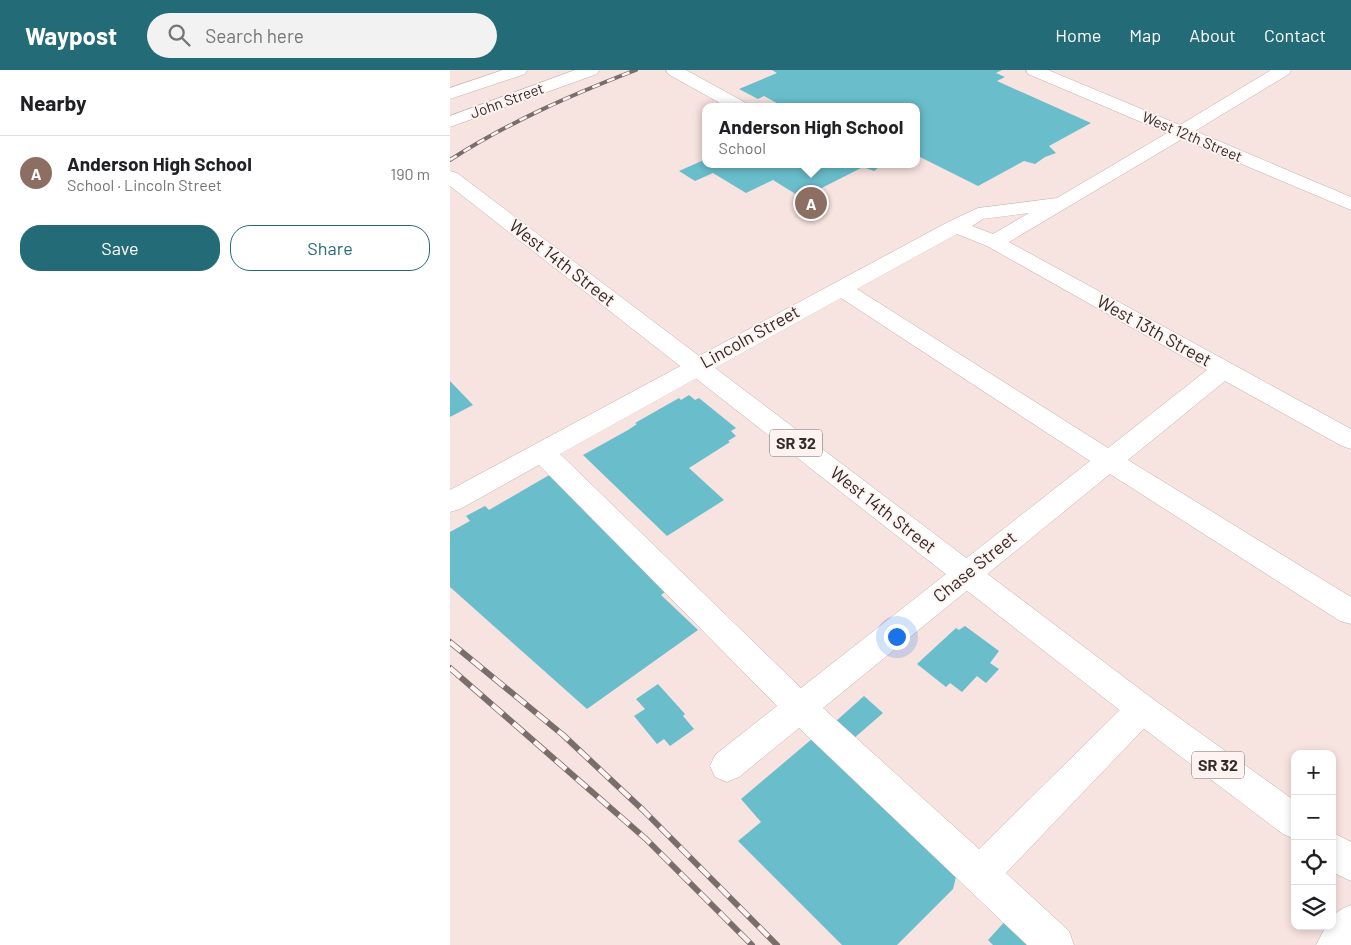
<!DOCTYPE html>
<html lang="en">
<head>
<meta charset="utf-8">
<style>
	:root { --surface:#fff; --page:#f2f2f2; --text:#202124; --muted:#757577; --line:#e0e0e0; --accent:#236c77 }
	body { margin:0; font-family:Barlow,sans-serif; background:var(--page); color:var(--text) }
	.controls { position:absolute; right:15px; bottom:15px; display:grid; overflow:hidden; border-radius:10px; box-shadow:0 2px 8px #0003 }
	.controls button { width:45px; height:45px; display:grid; place-items:center; padding:0; border:0; border-bottom:1px solid var(--line); background:var(--surface); color:var(--text); font:25px sans-serif }
	.you { position:absolute; left:446px; top:566px; width:18px; height:18px; margin:-12px; border:4px solid #fff; border-radius:50%; background:#1a73e8; box-shadow:0 0 0 8px #1a73e833 }
	.badge { display:grid; place-items:center; width:32px; height:32px; border-radius:50%; background:var(--accent); color:#fff; font-size:16px; font-weight:700 }
	.pin { position:absolute; translate:-50% -50%; border:2px solid #fff; box-shadow:0 1px 5px #0006 }
	.popup { position:absolute; left:252px; top:33px; width:218px; height:65px; box-sizing:border-box; display:grid; place-content:center; border-radius:10px; background:var(--surface); filter:drop-shadow(0 1px 4px #0005); font-size:16px; white-space:nowrap; color:var(--muted) }
	.popup b { font-size:19px; color:var(--text) }
	.popup::after { content:''; position:absolute; left:50%; top:100%; margin-left:-10px; border:10px solid transparent; border-top-color:var(--surface) }
	.list { margin:0; padding:0; list-style:none }
	h2 { display:flex; justify-content:space-between; align-items:center; height:65px; margin:0; padding:0 20px; font-size:21px }
	h2 small { font-size:16px; font-weight:400; color:var(--muted) }
	.list li { display:grid; grid-template-columns:32px 1fr auto; gap:15px; align-items:center; box-sizing:border-box; height:75px; padding:0 20px; border-top:1px solid var(--line) }
	.list b { display:block; font-size:19px; white-space:nowrap }
	.list p { margin:0; font-size:16px; white-space:nowrap; color:var(--muted) }
	.list em { font-size:16px; font-style:normal; color:var(--muted) }
	.actions { display:flex; gap:10px; padding:15px 20px }
	.actions a { flex:1; padding:11px 0; border:1px solid var(--accent); border-radius:20px; text-align:center; font-size:18px; color:var(--accent) }
	.actions .main { background:var(--accent); color:#fff }
	.icon { flex:none; width:28px; height:28px; fill:none; stroke:currentColor; stroke-width:2; stroke-linecap:round; stroke-linejoin:round }
	.map { position:relative; flex:none; width:901px; height:875px; overflow:hidden }
	header { display:flex; align-items:center; gap:30px; box-sizing:border-box; height:70px; padding:0 25px; background:var(--accent); color:#fff }
	header strong { font-size:24px }
	nav { display:flex; gap:28px; margin-inline-start:auto; font-size:18px }
	.search { width:350px; height:45px; background:var(--page); display:flex; align-items:center; gap:12px; box-sizing:border-box; padding:0 18px; border-radius:28px; color:var(--muted); font-size:19px }
	main { display:flex }
	aside { flex:1; background:var(--surface) }
	.map>svg:first-child { display:block }
	.building { fill:#6abecc }
	.lines { fill:none; stroke-linecap:round; stroke-linejoin:round }
	.minor-casing { stroke:#c2afab; stroke-width:1 }
	.major-casing { stroke:#c2afab; stroke-width:1 }
	.minor { fill:#fff; fill-rule:evenodd }
	.major { fill:#fff; fill-rule:evenodd }
	.rail-far1-casing { stroke:#796e6b; stroke-width:4 }
	.rail-casing { stroke:#796e6b; stroke-width:6 }
	.rail-far1 { stroke:#fff3f1; stroke-width:2.5; stroke-dasharray:8; stroke-linecap:butt }
	.rail { stroke:#fff3f1; stroke-width:4.5; stroke-dasharray:14; stroke-linecap:butt }
	.labels { text-anchor:middle; stroke-width:4; stroke-linejoin:round; paint-order:stroke }
	.far-street-label { font-size:15px; fill:#332c2a; stroke:#fff3f1 }
	.shield { fill:#fff3f1; stroke:#706866; stroke-width:1 }
	.shield-label { font-size:16px; font-weight:bold; fill:#332c2a }
	.street-label { font-size:18px; fill:#332c2a; stroke:#fff3f1 }
</style>
</head>
<body>
<header>
<strong>Waypost</strong>
<div class="search"><svg class="icon" aria-label="search" viewBox="0 0 24 24"><circle cx="10" cy="10" r="6"/><path d="M15 15l6 6"/></svg>Search here</div>
<nav><a>Home</a><a>Map</a><a>About</a><a>Contact</a></nav>
</header>
<main>
<aside>
<h2>Nearby<small></small></h2>
<ul class="list">
<li><span class="badge" style="background:#8d6e63">A</span><div><b>Anderson High School</b><p>School · Lincoln Street</p></div><em>190 m</em></li>
</ul>
<div class="actions"><a class="main">Save</a><a>Share</a></div>
</aside>
<div class="map">
<svg width="901" height="875" viewBox="0 0 901 875">
	<rect width="100%" height="100%" fill="#f7e3e0"/>
	<path class="building" d="M322 0H552L546 3 555 7 547 11 641 53 599 76 606 83 595 87 585 94 574 91 528 116 466 85V37H334L314 26 308 29 289 19 327 3Z
		M256 89V94H433L424 101 413 97 352 128 323 110 296 123 263 103 245 111 229 101Z
		M0 311 23 335 0 347Z
		M239 325 245 330 249 328 286 358 281 361 286 366 278 371 280 372 239 398 274 430 217 466 133 385 178 360 187 354 185 353 229 328 231 330Z
		M101 404 219 519 211 525 248 560 137 639 0 517V462L20 451 16 446 35 436 39 440Z
		M515 556 549 581 540 593 549 599 536 613 527 606 512 622 500 613 496 617 467 594 506 558 509 560Z
		M208 614 235 644 233 646 244 659 220 676 214 669 207 674 184 646 195 639 186 629Z
		M414 626 433 643 403 669 385 652Z
		M369 663 508 799 503 819 447 875H392L288 771 311 752 291 729Z
		M558 848 586 875H543L538 870Z"/>
	<g class="lines">
		<defs>
			<path id="minor" d="M53 0H77L75 4 0 29V18Z
				M125 0H149L147 4 0 57V46Z
				M216 0H236L296 33 299 37H277L218 4Z
				M576 0H598L730 55 821 0H841L839 4 745 61 901 127V140L732 69 559 172 901 359V379L892 376 775 311 678 390 901 527V554L890 551 660 404 373 638 529 779 681 629 692 625 703 629 708 639 703 649 556 803 619 861 624 875H577L349 658 289 707 277 712 265 707 260 696 265 685 327 636 89 395 10 439 0 442V420L498 152 528 138 607 128 717 63 578 4ZM579 143 543 164 522 156 533 149ZM507 164 537 176 757 300 658 378 407 219ZM391 228 640 391 351 618 110 384Z"/>
			<path id="major" d="M0 101 7 103 703 629 845 731V769L833 764 681 649 0 116Z
				M882 762 901 772V811L882 802Z
				M901 835V875H866L876 856H882C882 843 889 840 901 835Z"/>
		</defs>
		<use href="#minor" class="minor-casing"/>
		<use href="#major" class="major-casing"/>
		<use href="#minor" class="minor"/>
		<use href="#major" class="major"/>
		<defs>
			<path id="rail-far1" d="M0 90C59 52 121 25 186 0"/>
			<path id="rail" d="M0 572 113 665 193 740 327 875
				M0 598 196 769 302 875"/>
		</defs>
		<use href="#rail-far1" class="rail-far1-casing"/>
		<use href="#rail" class="rail-casing"/>
		<use href="#rail-far1" class="rail-far1"/>
		<use href="#rail" class="rail"/>
	</g>
	<g class="labels">
		<g class="far-street-label">
			<text transform="translate(57 31) rotate(-20)" y="5">John Street</text>
			<text transform="translate(742 67) rotate(23)" y="5">West 12th Street</text>
		</g>
		<g class="shield">
			<rect x="320" y="359.5" width="52" height="27" rx="4"/>
			<rect x="742" y="681.5" width="52" height="27" rx="4"/>
		</g>
		<g class="shield-label">
			<text x="346" y="379">SR 32</text>
			<text x="768" y="701">SR 32</text>
		</g>
		<g class="street-label">
			<text transform="translate(112 193) rotate(38)" y="6">West 14th Street</text>
			<text transform="translate(704 261) rotate(29)" y="6">West 13th Street</text>
			<text transform="translate(300 267) rotate(-29)" y="6">Lincoln Street</text>
			<text transform="translate(433 440) rotate(38)" y="6">West 14th Street</text>
			<text transform="translate(525 497) rotate(-39)" y="6">Chase Street</text>
		</g>
	</g>
</svg>
<div class="controls">
<button>+</button>
<button>−</button>
<button><svg class="icon" aria-label="locate" viewBox="0 0 24 24"><circle cx="12" cy="12" r="6"/><path d="M12 2v4M12 18v4M2 12h4M18 12h4"/></svg></button>
<button><svg class="icon" aria-label="layers" viewBox="0 0 24 24"><path d="M12 4l9 5-9 5-9-5zM3 14l9 5 9-5"/></svg></button>
</div>
<div class="you"></div>
<div class="pin badge" style="left:361px;top:133px;background:#8d6e63">A</div>
<div class="popup"><b>Anderson High School</b>School</div>
</div>
</main>
</body>
</html>
